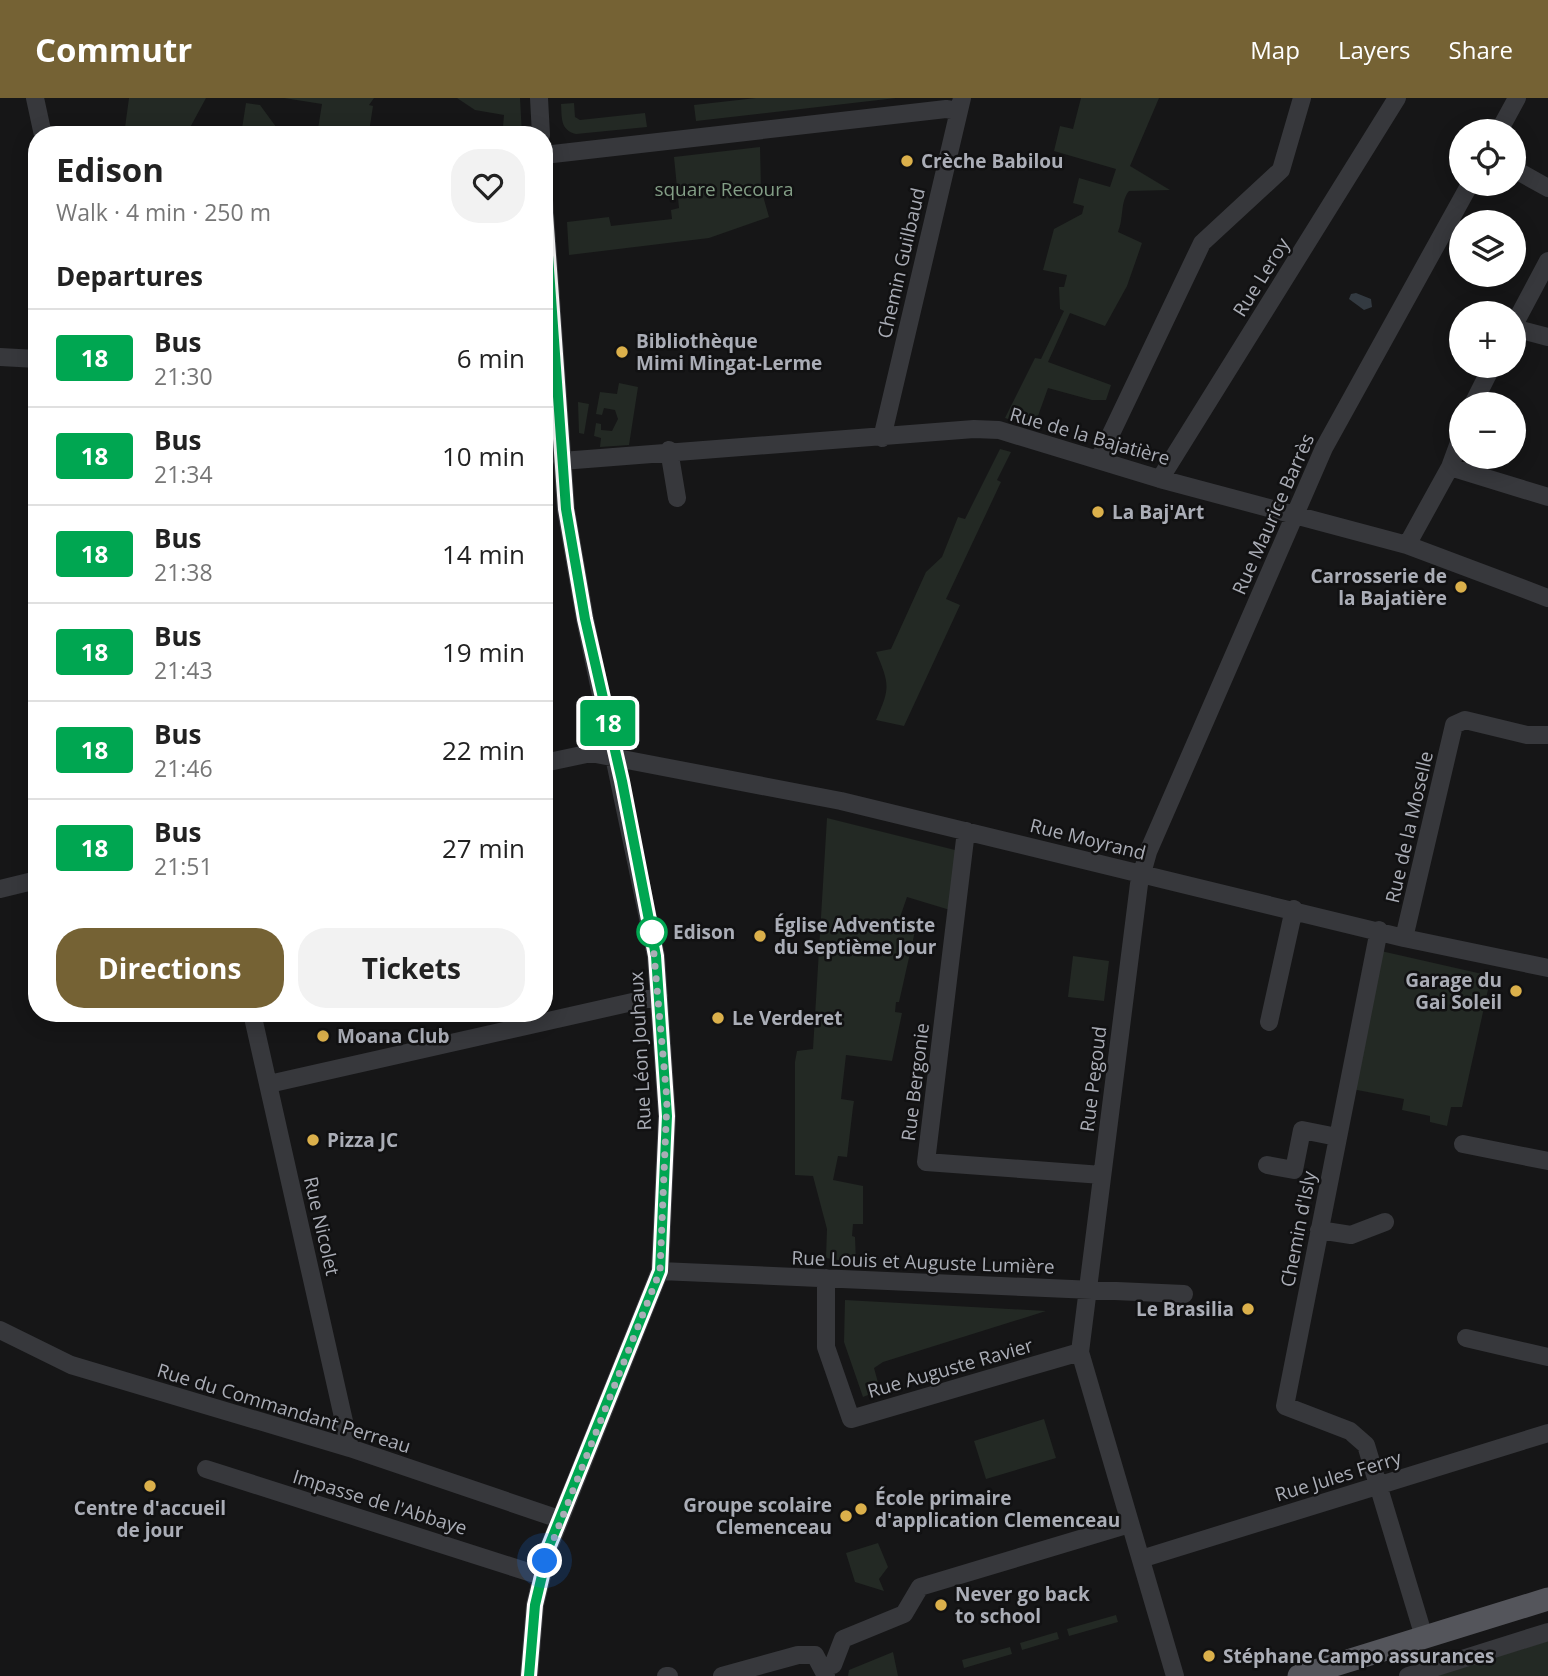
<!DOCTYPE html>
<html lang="en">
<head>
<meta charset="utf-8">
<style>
	:root { --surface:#fff; --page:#f2f2f2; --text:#222; --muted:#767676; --line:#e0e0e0; --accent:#756234 }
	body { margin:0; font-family:"Open Sans",sans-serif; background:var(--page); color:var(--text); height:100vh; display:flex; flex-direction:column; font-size:26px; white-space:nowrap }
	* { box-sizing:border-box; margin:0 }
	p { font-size:23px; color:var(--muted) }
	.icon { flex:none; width:38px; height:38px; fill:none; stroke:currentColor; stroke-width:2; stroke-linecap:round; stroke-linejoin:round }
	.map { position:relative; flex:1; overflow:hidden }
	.sheet { position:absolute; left:28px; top:28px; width:525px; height:896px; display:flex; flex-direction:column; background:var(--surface); border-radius:28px; box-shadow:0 4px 18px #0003 }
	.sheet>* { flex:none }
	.badge { padding:0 14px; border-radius:5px; font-size:24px; line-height:46px }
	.tools { position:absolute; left:1449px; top:21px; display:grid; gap:14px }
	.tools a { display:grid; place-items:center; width:77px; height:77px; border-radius:50%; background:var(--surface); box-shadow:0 4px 18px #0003; font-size:35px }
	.you { position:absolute; width:35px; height:35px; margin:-18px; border:5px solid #fff; border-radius:50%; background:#1a73e8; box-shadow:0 0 0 10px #1a73e833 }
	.map>.badge { position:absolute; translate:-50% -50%; box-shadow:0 0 0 4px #fff }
	h2 { padding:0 28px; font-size:26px; line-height:63px }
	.round { display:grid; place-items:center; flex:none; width:74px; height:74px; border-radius:28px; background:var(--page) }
	.overview { display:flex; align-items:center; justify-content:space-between; height:119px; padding:0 28px }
	h1 { font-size:33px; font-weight:700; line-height:52px }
	.primary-button { display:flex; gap:14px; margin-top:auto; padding:14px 28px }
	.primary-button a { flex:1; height:80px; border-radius:28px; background:var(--accent); color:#fff; font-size:28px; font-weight:700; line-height:80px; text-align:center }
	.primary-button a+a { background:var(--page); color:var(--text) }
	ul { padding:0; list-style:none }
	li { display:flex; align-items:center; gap:21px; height:98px; padding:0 28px; border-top:2px solid var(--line) }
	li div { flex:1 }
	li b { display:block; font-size:26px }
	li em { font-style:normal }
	li .badge { min-width:77px; font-weight:700; text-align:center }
	header { display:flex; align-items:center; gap:42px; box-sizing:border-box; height:98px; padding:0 35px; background:var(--accent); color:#fff }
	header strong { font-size:33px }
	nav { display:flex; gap:38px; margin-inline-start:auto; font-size:24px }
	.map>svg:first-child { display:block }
	.green { fill:#232924 }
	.water { fill:#333a41 }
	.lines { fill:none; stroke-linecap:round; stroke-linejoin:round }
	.minor { stroke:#37383c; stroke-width:18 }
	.major { stroke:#54555b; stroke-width:23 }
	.line-casing { stroke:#fff; stroke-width:16 }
	.line { stroke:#00a651; stroke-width:10 }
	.walk { stroke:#aaadb6; stroke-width:7; stroke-dasharray:0 12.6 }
	.poi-dot { fill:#dbb04b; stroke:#111112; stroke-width:2.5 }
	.stop-dot { fill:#fff; stroke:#00a651; stroke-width:3.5 }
	.labels { text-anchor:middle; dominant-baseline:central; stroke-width:5; stroke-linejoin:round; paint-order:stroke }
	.poi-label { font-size:19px; font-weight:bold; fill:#aaadb6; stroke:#111112; text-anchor:start }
	.park-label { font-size:19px; fill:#839e86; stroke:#111112 }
	.street-label { font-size:19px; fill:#aaadb6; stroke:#111112 }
	.stop-label { font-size:19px; font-weight:bold; fill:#aaadb6; stroke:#111112; text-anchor:start }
</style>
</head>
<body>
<header>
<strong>Commutr</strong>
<nav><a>Map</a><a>Layers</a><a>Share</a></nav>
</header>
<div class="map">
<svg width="1548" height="1578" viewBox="0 0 1548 1578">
	<rect width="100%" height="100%" fill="#161617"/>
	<path class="green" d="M 129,0 L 206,0 L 186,37 L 124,37 Z
		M 284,0 L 374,0 L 369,7 L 373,8 L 369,34 L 386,37 L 317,37 L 322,6 Z
		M 457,0 L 520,0 L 522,37 L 494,37 L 496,28 L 503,29 L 504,17 L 475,12 Z
		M 756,0 L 896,0 L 696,23 L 694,7 Z
		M 1081,0 L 1159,0 L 1130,68 L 1170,92 L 1129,93 C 1120,104 1124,120 1118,134 L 1142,145 L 1127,188 L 1105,228 L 1070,215 L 1048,264 L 1111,287 L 1106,302 L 1092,302 L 1048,290 L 1034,329 L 1005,320 L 1035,260 L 1041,261 L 1064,213 L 1060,211 L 1059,189 L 1064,189 L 1067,177 L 1043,172 L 1054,131 L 1082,116 L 1084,108 L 1073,105 L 1079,80 L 1110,89 L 1116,71 L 1054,53 L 1060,28 L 1073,31 Z
		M 246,5 L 260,7 L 282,37 L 241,37 Z
		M 574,5 L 575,19 L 580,22 L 645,15 L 647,29 L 576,36 C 560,32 562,20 561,6 Z
		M 760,49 L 761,91 L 769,119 L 709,140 L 569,157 L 567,124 L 609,119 L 611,128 L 672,121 L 671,112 L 679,110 L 674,59 Z
		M 619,285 L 638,289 L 629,347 L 600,349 L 601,340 L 594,338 L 596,325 L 601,326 L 601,332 L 612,333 L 618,321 L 615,312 L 604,310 L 602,317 L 596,316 L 600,294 L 617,296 Z
		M 578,304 L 589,306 L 584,336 L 579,335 Z
		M 1000,351 L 1011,354 L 997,382 L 1001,384 L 946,501 L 960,507 L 904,628 L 876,622 C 890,590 890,587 876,554 L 891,551 L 926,474 L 942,459 L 958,419 L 965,421 Z
		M 827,720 L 959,753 L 950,812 L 907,799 L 897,828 L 915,833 L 899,904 L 896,904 L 895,914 L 902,915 L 892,963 L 846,957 L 841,1001 L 854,1003 L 853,1009 L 847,1059 L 838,1058 L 833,1082 L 863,1088 L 863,1126 L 853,1126 L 852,1138 L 855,1139 L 856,1165 L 826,1160 L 827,1131 L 813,1078 L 795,1077 L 795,964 L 797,953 L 813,951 Z
		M 1381,853 L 1491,878 L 1462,1009 L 1451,1009 L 1447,1028 L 1430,1024 L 1430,1018 L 1402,1012 L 1404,1001 L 1352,991 Z
		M 1073,858 L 1109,863 L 1104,903 L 1068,899 Z
		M 845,1202 L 1046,1213 L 883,1264 L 874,1270 L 880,1292 L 863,1299 L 844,1244 Z
		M 1044,1321 L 1056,1360 L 986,1381 L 974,1343 Z
		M 878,1445 L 888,1469 L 879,1481 L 884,1493 L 855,1484 L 846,1455 Z
		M 1116,1517 L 1118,1524 L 1069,1538 L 1067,1531 Z
		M 1057,1534 L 1059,1541 L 1022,1552 L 1020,1545 Z
		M 1548,1543 L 1548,1578 L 1432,1578 Z
		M 1010,1549 L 1012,1556 L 964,1570 L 962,1562 Z
		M 893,1554 L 898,1578 L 848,1578 L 849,1572 Z"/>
	<path class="water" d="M 1356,195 L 1371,201 L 1372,209 L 1364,212 L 1349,201 L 1351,196 Z"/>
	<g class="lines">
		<path class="minor" d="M 35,0 L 43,37
			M 539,0 L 541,37
			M 1499,33 L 1517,0
			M 544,57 L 946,11 L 959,13
			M 1514,71 L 1548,90
			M 1514,227 L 1548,163
			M 1521,232 L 1548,239
			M 0,259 L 37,261
			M 1473,306 L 1492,268
			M 882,340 L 962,0
			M 669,352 L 677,400
			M 1099,361 L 1202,145 L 1281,72 L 1302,0
			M 562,363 L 974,331 L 999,332 L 1160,381 L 1407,447 L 1548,500
			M 1450,369 L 1461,339
			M 1160,381 L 1397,0
			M 1407,447 L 1450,369 L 1548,399
			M 544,665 L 591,655 L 841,703 L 1404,840 L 1548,870
			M 966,733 L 926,1064 L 1102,1077
			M 0,791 L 37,782
			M 1379,832 L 1285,1308 L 1350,1333 L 1366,1347 L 1424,1539
			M 1404,840 L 1454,627 L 1465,622 L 1527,637 L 1548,637
			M 252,915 L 350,1350
			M 1269,924 L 1294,811
			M 269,986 L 659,898
			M 1463,1046 L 1548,1063
			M 1267,1067 L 1294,1072 L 1302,1032 L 1337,1039
			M 1319,1132 L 1351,1137 L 1385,1124
			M 660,1173 L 1184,1196
			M 826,1180 L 826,1249 L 851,1321 L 1080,1254
			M 0,1232 L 71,1267 L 350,1350 L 559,1421
			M 1466,1240 L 1548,1259
			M 206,1371 L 541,1478
			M 1141,1461 L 1548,1335
			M 833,1567 L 843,1541 L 904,1516 L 920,1489 L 1130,1426
			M 529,1578 L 535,1507 L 549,1449 L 660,1173 L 667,1018 L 656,858 L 585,521 L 566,412 L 544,102
			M 666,1578 L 669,1578
			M 722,1578 L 798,1557 L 815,1557 L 826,1578
			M 1175,1578 L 1080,1254 L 1139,786 L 1148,754 L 1324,350 L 1470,86
			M 1408,1578 L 1548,1534"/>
		<path class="major" d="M 1299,1578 L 1548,1501"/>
	</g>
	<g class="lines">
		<defs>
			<path id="line" d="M 529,1578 L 535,1507 L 549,1448 L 660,1173 L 667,1018 L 656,858 L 622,683 L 585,521 L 566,411 L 544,101"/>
		</defs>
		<use href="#line" class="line-casing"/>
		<use href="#line" class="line"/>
		<path class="walk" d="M 545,1463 L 660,1173 L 667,1002 L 652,834"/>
	</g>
	<g class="poi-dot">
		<circle cx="907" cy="63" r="7"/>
		<circle cx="622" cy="254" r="7"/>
		<circle cx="1098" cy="414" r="7"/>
		<circle cx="1461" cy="489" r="7"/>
		<circle cx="760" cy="838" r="7"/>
		<circle cx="1516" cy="893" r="7"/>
		<circle cx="718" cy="920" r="7"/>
		<circle cx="323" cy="938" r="7"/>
		<circle cx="313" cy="1042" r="7"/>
		<circle cx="1248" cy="1211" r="7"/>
		<circle cx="150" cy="1388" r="7"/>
		<circle cx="861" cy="1411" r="7"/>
		<circle cx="846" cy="1418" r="7"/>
		<circle cx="941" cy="1507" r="7"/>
		<circle cx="1209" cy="1558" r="7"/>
	</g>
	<circle class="stop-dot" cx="652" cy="834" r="14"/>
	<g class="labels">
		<g class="poi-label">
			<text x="921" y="63">Crèche Babilou</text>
			<text x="636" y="243">Bibliothèque<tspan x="636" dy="22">Mimi Mingat-Lerme</tspan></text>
			<text x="1112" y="414">La Baj'Art</text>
			<text x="1447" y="478" text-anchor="end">Carrosserie de<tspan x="1447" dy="22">la Bajatière</tspan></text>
			<text x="774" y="827">Église Adventiste<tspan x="774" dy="22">du Septième Jour</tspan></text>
			<text x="1502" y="882" text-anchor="end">Garage du<tspan x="1502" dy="22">Gai Soleil</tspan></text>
			<text x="732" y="920">Le Verderet</text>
			<text x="337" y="938">Moana Club</text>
			<text x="327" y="1042">Pizza JC</text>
			<text x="1234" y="1211" text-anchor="end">Le Brasilia</text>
			<text x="875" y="1400">École primaire<tspan x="875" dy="22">d'application Clemenceau</tspan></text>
			<text x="832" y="1407" text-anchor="end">Groupe scolaire<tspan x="832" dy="22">Clemenceau</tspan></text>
			<text x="150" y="1410" text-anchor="middle">Centre d'accueil<tspan x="150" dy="22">de jour</tspan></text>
			<text x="955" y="1496">Never go back<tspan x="955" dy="22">to school</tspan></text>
			<text x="1223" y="1558">Stéphane Campo assurances</text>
		</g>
		<g class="park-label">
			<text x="724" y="91">square Recoura</text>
		</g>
		<g class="street-label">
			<text transform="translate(901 165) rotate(-77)">Chemin Guilbaud</text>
			<text transform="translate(1261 179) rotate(-58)">Rue Leroy</text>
			<text transform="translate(1090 338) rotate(16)">Rue de la Bajatière</text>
			<text transform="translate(1273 416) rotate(-66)">Rue Maurice Barrès</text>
			<text transform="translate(1409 729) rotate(-77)">Rue de la Moselle</text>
			<text transform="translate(1088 741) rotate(14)">Rue Moyrand</text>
			<text transform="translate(640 953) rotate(-93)">Rue Léon Jouhaux</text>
			<text transform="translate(1093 981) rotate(-83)">Rue Pegoud</text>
			<text transform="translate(915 984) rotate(-83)">Rue Bergonie</text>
			<text transform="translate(322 1128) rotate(77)">Rue Nicolet</text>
			<text transform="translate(1298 1131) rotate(-79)">Chemin d'Isly</text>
			<text transform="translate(923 1164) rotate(2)">Rue Louis et Auguste Lumière</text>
			<text transform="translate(950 1270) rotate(-16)">Rue Auguste Ravier</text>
			<text transform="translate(284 1310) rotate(17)">Rue du Commandant Perreau</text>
			<text transform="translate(1338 1378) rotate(-17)">Rue Jules Ferry</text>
			<text transform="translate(380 1404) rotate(17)">Impasse de l'Abbaye</text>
		</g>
		<g class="stop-label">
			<text x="673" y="834">Edison</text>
		</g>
	</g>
</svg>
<div class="tools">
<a><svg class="icon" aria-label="locate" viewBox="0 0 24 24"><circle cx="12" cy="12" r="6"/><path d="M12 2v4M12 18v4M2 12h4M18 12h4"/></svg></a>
<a><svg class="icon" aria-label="layers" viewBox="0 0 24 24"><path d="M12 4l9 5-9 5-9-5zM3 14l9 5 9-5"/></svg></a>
<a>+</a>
<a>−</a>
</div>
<div class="you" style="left:545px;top:1463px"></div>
<b class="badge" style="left:608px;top:625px;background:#00a651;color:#fff">18</b>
<section class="sheet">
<div class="overview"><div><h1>Edison</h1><p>Walk · 4 min · 250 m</p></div><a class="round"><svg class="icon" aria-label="heart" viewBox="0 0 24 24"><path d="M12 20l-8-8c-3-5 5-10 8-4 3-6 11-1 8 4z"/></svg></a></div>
<h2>Departures</h2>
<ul>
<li><span class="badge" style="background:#00a651;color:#fff">18</span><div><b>Bus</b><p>21:30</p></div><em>6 min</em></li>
<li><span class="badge" style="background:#00a651;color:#fff">18</span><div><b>Bus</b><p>21:34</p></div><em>10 min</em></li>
<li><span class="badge" style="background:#00a651;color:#fff">18</span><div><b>Bus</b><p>21:38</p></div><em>14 min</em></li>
<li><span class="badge" style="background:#00a651;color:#fff">18</span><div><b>Bus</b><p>21:43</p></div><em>19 min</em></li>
<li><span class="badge" style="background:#00a651;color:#fff">18</span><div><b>Bus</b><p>21:46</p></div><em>22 min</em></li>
<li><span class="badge" style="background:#00a651;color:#fff">18</span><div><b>Bus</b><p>21:51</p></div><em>27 min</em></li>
</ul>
<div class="primary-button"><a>Directions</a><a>Tickets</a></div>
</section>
</div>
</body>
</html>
